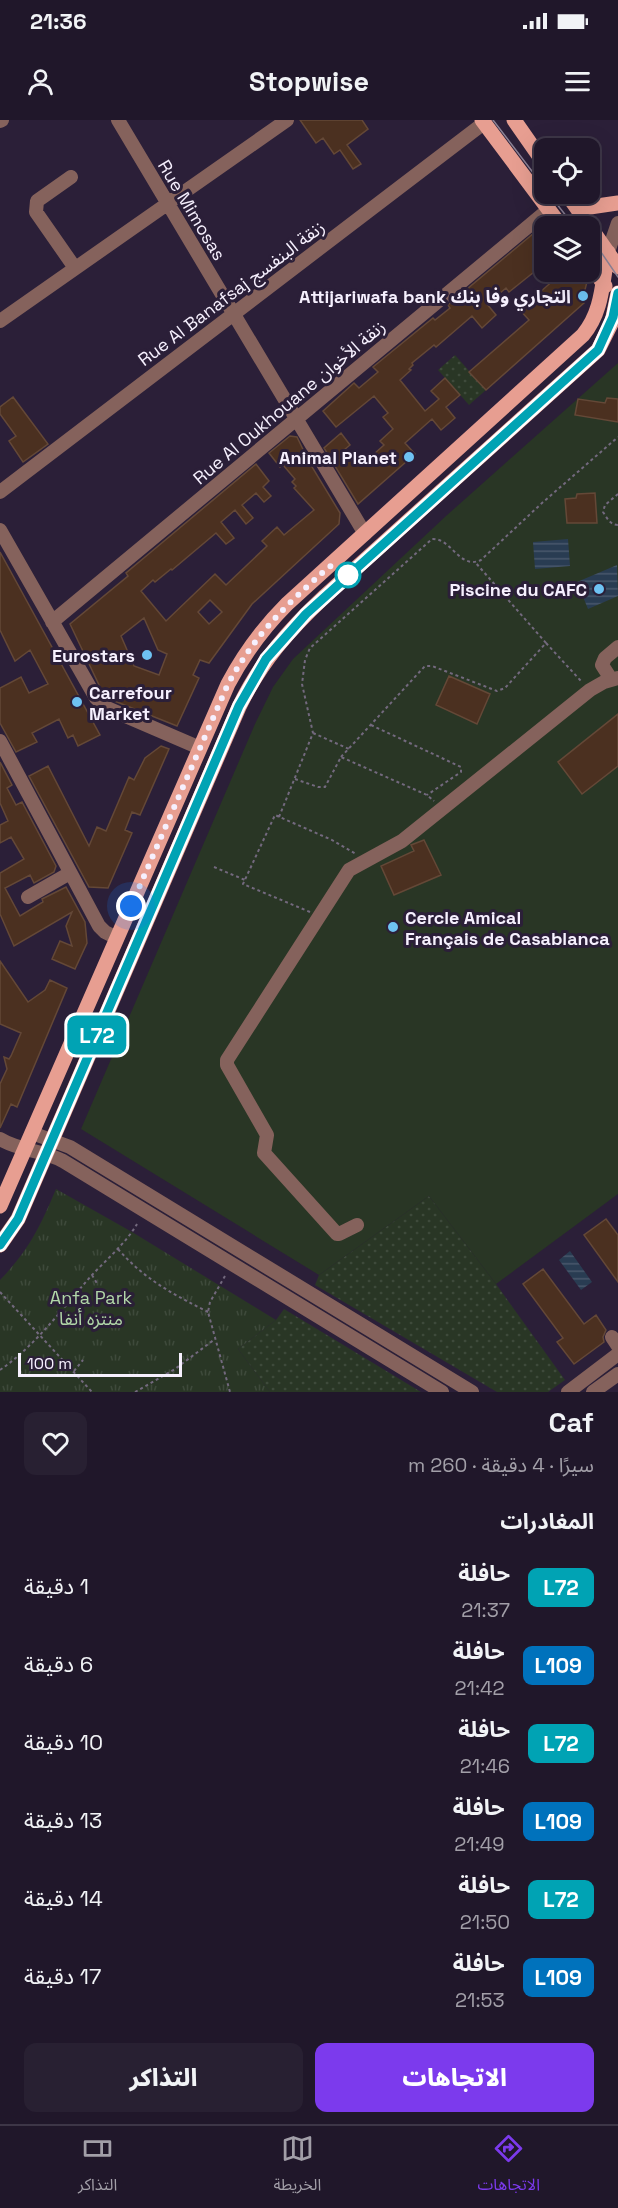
<!DOCTYPE html>
<html lang="ar">
<head>
<meta charset="utf-8">
<style>
	:root { --surface:#20172a; --page:#282032; --text:#f1f3f6; --muted:#a29fa8; --line:#3d3647; --accent:#7c3aed }
	body { margin:0; font-family:"Space Grotesk","Noto Sans Arabic",sans-serif; background:var(--page); color:var(--text); direction:rtl; height:100vh; display:flex; flex-direction:column; font-size:22px; white-space:nowrap }
	* { box-sizing:border-box; margin:0 }
	p { font-size:20px; color:var(--muted) }
	.icon { flex:none; width:33px; height:33px; fill:none; stroke:currentColor; stroke-width:2; stroke-linecap:round; stroke-linejoin:round }
	.map { position:relative; height:1272px; overflow:hidden; direction:ltr }
	.details { display:flex; flex-direction:column; background:var(--surface); flex:1 }
	.details>* { flex:none }
	.badge { padding:0 12px; border-radius:9px; font-size:21px; line-height:39px }
	.controls { position:absolute; left:534px; top:18px; display:grid; gap:12px }
	.controls a { display:grid; place-items:center; width:66px; height:66px; border-radius:12px; background:var(--surface); box-shadow:0 6px 24px #0002,0 0 0 2px var(--line); font-size:30px }
	.scale { position:absolute; left:18px; bottom:15px; width:164px; box-sizing:border-box; padding-left:6px; border:3px solid #f6f0fe; border-top:0; font-size:16px; line-height:21px; white-space:nowrap; color:#f6f0fe; -webkit-text-stroke:4px #2b1f38; paint-order:stroke }
	.you { position:absolute; width:30px; height:30px; margin:-15px; border:4px solid #fff; border-radius:50%; background:#1a73e8; box-shadow:0 0 0 9px #1a73e833 }
	.map>.badge { position:absolute; translate:-50% -50%; box-shadow:0 0 0 3px #fff }
	h2 { padding:0 24px; font-size:22px; line-height:54px }
	.round { display:grid; place-items:center; flex:none; width:63px; height:63px; border-radius:12px; background:var(--page) }
	.summary { display:flex; align-items:center; justify-content:space-between; height:102px; padding:0 24px }
	h1 { font-size:28px; font-weight:800; line-height:45px }
	.primary-button { display:flex; gap:12px; margin-top:auto; padding:12px 24px }
	.primary-button a { flex:1; height:69px; border-radius:12px; background:var(--accent); color:#fff; font-size:24px; font-weight:800; line-height:69px; text-align:center }
	.primary-button a+a { background:var(--page); color:var(--text) }
	ul { padding:0; list-style:none }
	li { display:flex; align-items:center; gap:18px; height:78px; padding:0 24px }
	li div { flex:1 }
	li b { display:block; font-size:22px }
	li em { font-style:normal }
	li .badge { min-width:66px; font-weight:700; text-align:center }
	.status { display:flex; justify-content:space-between; align-items:center; height:42px; padding:0 30px; background:var(--surface); direction:ltr }
	.status svg { height:16px; fill:currentColor }
	header { display:flex; justify-content:space-between; align-items:center; height:78px; padding:0 24px; background:var(--surface); font-size:27px; font-weight:800 }
	.tab-bar { display:flex; justify-content:space-around; align-items:center; height:84px; border-top:2px solid var(--line); background:var(--surface); font-size:16px; color:var(--muted) }
	.tab-bar a { display:grid; justify-items:center; gap:3px }
	.tab-bar .current { color:var(--accent) }
	.map>svg:first-child { display:block }
	.grass { fill:url(#grass-dots) }
	.park { fill:url(#park-tufts) }
	.garden { fill:#293625 }
	.water { fill:url(#water-rules) }
	.building { fill:#4b3020; stroke:#644837; stroke-width:1.5; fill-rule:evenodd }
	.lines { fill:none; stroke-linecap:round; stroke-linejoin:round }
	.path { stroke:#73697e; stroke-width:2; stroke-dasharray:3 3; stroke-linecap:butt }
	.minor { stroke:#85625c; stroke-width:14 }
	.major { stroke:#e79e91; stroke-width:15 }
	.tram { stroke:#8b8195; stroke-width:1.5 }
	.line-casing { stroke:#fff; stroke-width:14 }
	.line { stroke:#00a3b4; stroke-width:9 }
	.walk { stroke:#f6f0fe; stroke-width:6; stroke-dasharray:0 10.8 }
	.poi-dot { fill:#6ec2f3; stroke:#2b1f38; stroke-width:2 }
	.stop-dot { fill:#fff; stroke:#00a3b4; stroke-width:3 }
	.labels { text-anchor:middle; dominant-baseline:central; stroke-width:6; stroke-linejoin:round; paint-order:stroke }
	.street-label { font-size:18px; fill:#f6f0fe; stroke:#2b1f38 }
	.poi-label { font-size:18px; font-weight:bold; fill:#f6f0fe; stroke:#2b1f38; text-anchor:end }
	.park-label { font-size:18px; fill:#b1d7a8; stroke:#2b1f38 }
</style>
</head>
<body>
<div class="status"><b>21:36</b><svg viewBox="0 0 49 12"><path d="M0 12V9h3v3zM5 12V6h3v6zM10 12V3h3v9zM15 12V0h3v12zM26 1h20v11H26zM47 4h2v5h-2z"/></svg></div>
<header><svg class="icon" aria-label="menu" viewBox="0 0 24 24"><path d="M4 6h16M4 12h16M4 18h16"/></svg>Stopwise<svg class="icon" aria-label="person" viewBox="0 0 24 24"><circle cx="12" cy="8" r="4"/><path d="M4 21q1-7 8-7t8 7"/></svg></header>
<div class="map">
<svg width="618" height="1272" viewBox="0 0 618 1272">
	<defs>
		<pattern id="grass-dots" width="8" height="8" patternUnits="userSpaceOnUse" patternTransform="scale(1.5)"><rect width="8" height="8" fill="#293625"/><path d="M2 2h.1M6 6h.1" fill="none" stroke="#3e4a3b" stroke-width="1.8" stroke-linecap="round"/></pattern>
		<pattern id="park-tufts" width="24" height="20" patternUnits="userSpaceOnUse" patternTransform="scale(1.5)"><rect width="24" height="20" fill="#293625"/><path d="M3 7l-1-3M5 7V3M7 7l1-3M15 17l-1-3M17 17v-4M19 17l1-3" fill="none" stroke="#3e4a3b"/></pattern>
		<pattern id="water-rules" width="6" height="5" patternUnits="userSpaceOnUse" patternTransform="scale(1.5)"><rect width="6" height="5" fill="#293c52"/><path d="M0 2.5h6" fill="none" stroke="#49586c"/></pattern>
	</defs>
	<rect width="100%" height="100%" fill="#2b1f38"/>
	<path class="grass" d="M 455,235 L 486,270 L 469,285 L 438,250 Z
		M 429,1076 L 496,1164 L 565,1260 L 548,1272 L 497,1272 L 315,1165 L 319,1155 Z
		M 284,1189 L 421,1272 L 270,1272 L 238,1229 L 276,1200 Z"/>
	<path class="park" d="M 56,1069 L 132,1112 L 276,1200 L 238,1229 L 270,1272 L 0,1272 L 0,1160 C 29,1130 40,1107 56,1069 Z"/>
	<path class="garden" d="M 618,243 L 618,1074 L 496,1164 L 429,1076 L 319,1155 L 81,1009 L 255,604 L 273,567 L 293,539 L 446,396 Z"/>
	<path class="water" d="M 568,419 L 570,446 L 535,449 L 533,422 Z
		M 617,445 L 618,476 L 588,489 L 577,462 Z
		M 570,1131 L 592,1162 L 581,1170 L 559,1140 Z"/>
	<path class="building" d="M 300,0 L 362,0 L 368,9 L 347,25 L 361,44 L 353,49 L 340,30 L 334,34 L 323,18 L 316,23 Z
		M 534,113 L 544,114 L 544,144 L 509,172 L 506,168 L 487,184 L 496,195 L 482,208 L 472,196 L 436,227 L 434,225 L 412,243 L 413,245 L 409,249 L 411,250 L 400,260 L 425,291 L 439,279 L 431,271 L 445,258 L 460,275 L 446,287 L 455,298 L 441,310 L 432,299 L 405,323 L 415,334 L 358,384 L 324,328 L 341,313 L 350,325 L 344,330 L 358,345 L 362,341 L 364,343 L 384,325 L 380,321 L 393,309 L 383,297 L 388,293 L 374,276 L 336,307 L 323,291 L 354,263 L 359,268 L 378,252 L 373,247 L 433,198 L 435,200 L 450,188 L 448,185 Z
		M 551,152 L 578,152 L 587,162 L 582,181 L 584,183 L 486,270 L 469,252 L 529,200 L 520,190 L 556,158 Z
		M 13,277 L 48,324 L 23,342 L 9,321 L 16,316 L 0,294 L 0,287 Z
		M 607,278 L 618,279 L 618,302 L 575,295 L 578,279 L 605,283 Z
		M 290,316 L 297,317 L 309,342 L 340,393 L 339,404 L 252,484 L 209,543 L 200,540 L 193,555 L 199,558 L 177,606 L 112,580 L 101,569 L 70,504 L 128,456 L 126,453 L 151,432 L 256,344 L 269,361 L 263,367 L 271,376 L 264,382 L 256,373 L 242,385 L 253,398 L 246,404 L 235,390 L 221,402 L 234,418 L 226,424 L 216,413 L 172,450 L 171,449 L 155,462 L 153,460 L 141,471 L 166,501 L 215,454 L 226,465 L 267,426 L 262,421 L 277,407 L 284,415 L 314,390 L 294,368 L 296,366 L 292,362 L 295,359 L 283,345 L 280,347 L 269,333 ZM 210,480 L 222,492 L 209,504 L 198,492 ZM 144,498 L 158,530 L 167,534 L 159,555 L 134,546 L 121,516 Z
		M 595,373 L 597,403 L 567,403 L 565,379 L 576,378 L 577,374 Z
		M 0,432 L 100,615 L 78,626 L 73,615 L 68,618 L 59,599 L 32,613 L 37,622 L 16,632 L 0,603 L 0,568 L 21,557 L 29,573 L 48,564 L 30,530 L 15,541 L 0,510 Z
		M 449,556 L 490,574 L 477,604 L 436,585 Z
		M 618,594 L 618,646 L 582,674 L 558,642 Z
		M 161,626 L 169,629 L 140,695 L 132,692 L 125,710 L 132,713 L 108,768 L 89,767 L 29,656 L 48,646 L 89,726 L 97,707 L 106,711 L 129,657 L 134,660 L 145,638 Z
		M 0,642 L 12,665 L 7,668 L 16,685 L 22,682 L 56,746 L 54,752 L 34,763 L 30,755 L 5,768 L 20,796 L 43,782 L 42,779 L 66,767 L 85,802 L 87,823 L 75,849 L 52,839 L 60,821 L 72,826 L 66,806 L 72,792 L 14,826 L 0,794 L 0,753 L 24,739 L 11,717 L 0,723 L 0,705 L 8,701 L 0,683 Z
		M 424,720 L 441,755 L 394,775 L 381,746 L 414,731 L 411,725 Z
		M 0,841 L 28,882 L 45,870 L 50,860 L 67,868 L 17,987 L 11,984 L 0,1008 L 0,964 L 7,949 L 4,937 L 9,939 L 11,936 L 21,913 L 0,904 Z
		M 606,1099 L 618,1115 L 618,1162 L 584,1115 Z
		M 543,1149 L 584,1204 L 596,1195 L 606,1210 L 603,1217 L 604,1222 L 574,1244 L 557,1222 L 563,1218 L 523,1164 Z"/>
	<g class="lines">
		<path class="path" d="M 618,374 L 605,385 L 603,392 C 607,398 610,405 618,405
			M 546,523 L 581,561
			M 371,605 L 461,647 L 461,652 L 427,675
			M 313,613 L 349,629
			M 341,637 L 425,546 L 432,546 L 497,571 L 505,568 L 546,523 L 475,442
			M 295,659 L 318,667 L 325,667 L 341,637 L 427,675 L 434,681
			M 279,697 L 313,613 L 302,564 L 305,540 L 310,528 L 432,419 C 452,418 459,450 481,440 L 542,383 L 618,317
			M 214,747 L 245,760
			M 310,792 L 243,764 L 275,695 L 332,720 L 356,734
			M 118,1129 C 145,1160 173,1174 208,1192
			M 92,1155 L 98,1165
			M 225,1156 L 210,1182 L 208,1192 L 230,1272
			M 0,1172 L 92,1272
			M 0,1250 C 35,1226 63,1188 91,1156 C 106,1140 126,1123 137,1104
			M 74,1251 L 83,1240
			M 135,1272 L 175,1249 L 215,1219"/>
		<path class="minor" d="M 118,0 L 365,414
			M 0,1 L 2,0
			M 71,57 L 37,81 L 36,92 L 75,148
			M 608,132 L 618,103
			M 0,201 L 287,0
			M 0,372 L 484,3
			M 0,410 L 96,578 L 107,588 L 200,628
			M 52,502 L 548,90
			M 611,559 L 602,545 L 605,538 L 618,527
			M 0,621 L 99,806 L 105,812 L 117,818
			M 28,777 L 70,753
			M 32,1013 L 70,1027 L 472,1272
			M 0,1019 C 19,1031 43,1030 63,1041 L 442,1272
			M 357,1105 L 339,1114 L 337,1114 L 264,1033 L 267,1015 L 227,945 L 227,940 L 349,750 L 402,721 L 590,570 L 604,562 L 618,558
			M 612,1217 L 618,1226
			M 568,1272 L 618,1234
			M 593,1272 L 618,1254"/>
		<path class="major" d="M 482,0 L 561,106
			M 514,0 L 544,43
			M 567,74 L 618,147
			M 575,84 L 590,87 L 618,83
			M 590,144 L 605,166
			M 0,1086 L 228,564 C 244,534 263,508 287,484 L 583,215 C 603,191 602,162 608,132
			M 0,1125 L 18,1099 L 239,587 C 261,541 289,510 325,476 L 598,230 L 612,202 L 618,173"/>
		<path class="tram" d="M 493,0 L 544,67
			M 549,74 L 574,106
			M 590,116 L 618,157"/>
	</g>
	<g class="lines">
		<defs>
			<path id="line" d="M 0,1125 L 18,1099 L 239,586 L 266,539 L 306,494 L 598,230 L 613,197 L 618,173"/>
		</defs>
		<use href="#line" class="line-casing"/>
		<use href="#line" class="line"/>
		<path class="walk" d="M 131,786 L 228,564 C 257,512 286,485 330,446 L 348,455"/>
	</g>
	<g class="poi-dot">
		<circle cx="583" cy="176" r="6"/>
		<circle cx="409" cy="337" r="6"/>
		<circle cx="599" cy="469" r="6"/>
		<circle cx="147" cy="535" r="6"/>
		<circle cx="77" cy="582" r="6"/>
		<circle cx="393" cy="807" r="6"/>
	</g>
	<circle class="stop-dot" cx="348" cy="455" r="12"/>
	<g class="labels">
		<g class="street-label">
			<text transform="translate(192 90) rotate(59)">Rue Mimosas</text>
			<text transform="translate(231 173) rotate(-37)">Rue Al Banafsaj زنقة البنفسج</text>
			<text transform="translate(289 282) rotate(-40)">Rue Al Oukhouane زنقة الأخوان</text>
		</g>
		<g class="poi-label">
			<text x="571" y="176">Attijariwafa bank التجاري وفا بنك</text>
			<text x="397" y="337">Animal Planet</text>
			<text x="587" y="469">Piscine du CAFC</text>
			<text x="135" y="535">Eurostars</text>
			<text x="89" y="572" text-anchor="start">Carrefour<tspan x="89" dy="21">Market</tspan></text>
			<text x="405" y="797" text-anchor="start">Cercle Amical<tspan x="405" dy="21">Français de Casablanca</tspan></text>
		</g>
		<g class="park-label">
			<text x="91" y="1177">Anfa Park<tspan x="91" dy="21">منتزه أنفا</tspan></text>
		</g>
	</g>
</svg>
<div class="controls">
<a><svg class="icon" aria-label="locate" viewBox="0 0 24 24"><circle cx="12" cy="12" r="6"/><path d="M12 2v4M12 18v4M2 12h4M18 12h4"/></svg></a>
<a><svg class="icon" aria-label="layers" viewBox="0 0 24 24"><path d="M12 4l9 5-9 5-9-5zM3 14l9 5 9-5"/></svg></a>
</div>
<div class="scale">100 m</div>
<div class="you" style="left:131px;top:786px"></div>
<b class="badge" style="left:97px;top:915px;background:#00a3b4;color:#fff">L72</b>
</div>
<section class="details">
<div class="summary"><div><h1>Caf</h1><p>سيرًا · 4 دقيقة · 260 m</p></div><a class="round"><svg class="icon" aria-label="heart" viewBox="0 0 24 24"><path d="M12 20l-8-8c-3-5 5-10 8-4 3-6 11-1 8 4z"/></svg></a></div>
<h2>المغادرات</h2>
<ul>
<li><span class="badge" style="background:#00a3b4;color:#fff">L72</span><div><b>حافلة</b><p>21:37</p></div><em>1 دقيقة</em></li>
<li><span class="badge" style="background:#0072bc;color:#fff">L109</span><div><b>حافلة</b><p>21:42</p></div><em>6 دقيقة</em></li>
<li><span class="badge" style="background:#00a3b4;color:#fff">L72</span><div><b>حافلة</b><p>21:46</p></div><em>10 دقيقة</em></li>
<li><span class="badge" style="background:#0072bc;color:#fff">L109</span><div><b>حافلة</b><p>21:49</p></div><em>13 دقيقة</em></li>
<li><span class="badge" style="background:#00a3b4;color:#fff">L72</span><div><b>حافلة</b><p>21:50</p></div><em>14 دقيقة</em></li>
<li><span class="badge" style="background:#0072bc;color:#fff">L109</span><div><b>حافلة</b><p>21:53</p></div><em>17 دقيقة</em></li>
</ul>
<div class="primary-button"><a>الاتجاهات</a><a>التذاكر</a></div>
</section>
<nav class="tab-bar">
<a class="current"><svg class="icon" aria-label="directions" viewBox="0 0 24 24"><path d="M12 3l9 9-9 9-9-9zM9 14v-3h6M13 9l2 2-2 2"/></svg>الاتجاهات</a>
<a><svg class="icon" aria-label="map" viewBox="0 0 24 24"><path d="M3 6l6-2 6 2 6-2v14l-6 2-6-2-6 2zM9 4v14M15 6v14"/></svg>الخريطة</a>
<a><svg class="icon" aria-label="tickets" viewBox="0 0 24 24"><path d="M3 7h18v10H3zM15 7v10"/></svg>التذاكر</a>
</nav>
</body>
</html>
